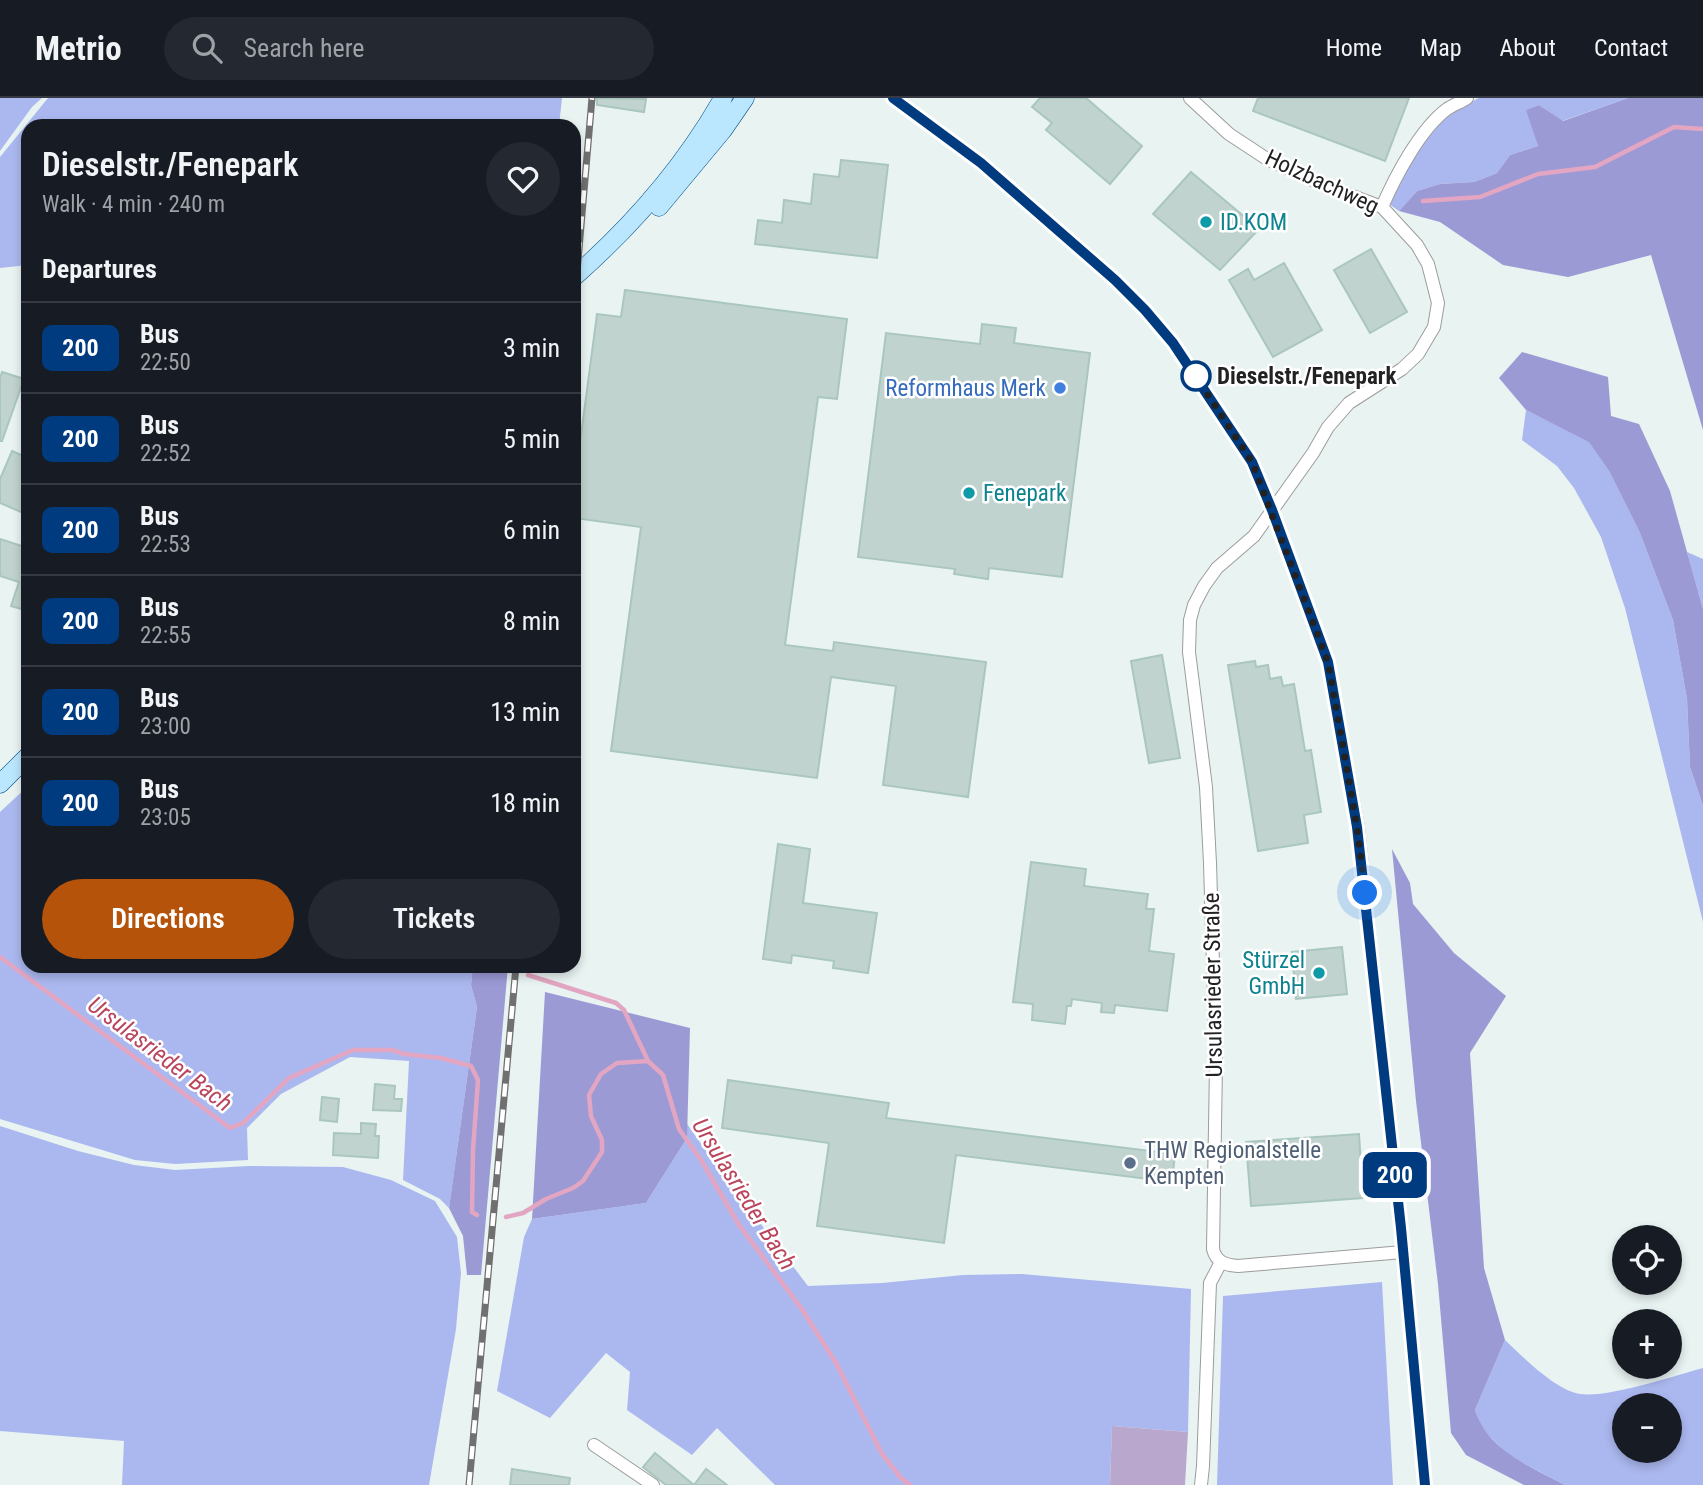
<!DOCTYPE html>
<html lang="en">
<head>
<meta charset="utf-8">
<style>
	:root { --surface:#171b24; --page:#242831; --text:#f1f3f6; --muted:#9ea1a6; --line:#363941; --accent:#b45309 }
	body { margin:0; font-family:"Roboto Condensed",sans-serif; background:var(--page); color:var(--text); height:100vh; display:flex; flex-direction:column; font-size:26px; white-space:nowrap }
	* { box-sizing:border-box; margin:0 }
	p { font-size:23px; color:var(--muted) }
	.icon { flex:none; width:38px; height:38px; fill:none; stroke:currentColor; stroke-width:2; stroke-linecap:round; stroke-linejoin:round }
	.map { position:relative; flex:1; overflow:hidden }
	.details { position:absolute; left:21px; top:21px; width:560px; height:854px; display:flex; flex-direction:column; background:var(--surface); border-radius:21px; box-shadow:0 4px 10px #0003 }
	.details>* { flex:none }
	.badge { padding:0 14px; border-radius:10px; font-size:24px; line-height:46px }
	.fabs { position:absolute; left:1612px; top:1127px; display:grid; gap:14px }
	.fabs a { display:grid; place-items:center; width:70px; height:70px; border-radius:50%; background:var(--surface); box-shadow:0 4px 10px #0003; font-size:35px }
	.you { position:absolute; width:35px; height:35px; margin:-18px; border:5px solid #fff; border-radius:50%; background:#1a73e8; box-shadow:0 0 0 10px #1a73e833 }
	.map>.badge { position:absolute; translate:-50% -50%; box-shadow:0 0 0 4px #fff }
	h2 { padding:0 21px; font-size:26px; line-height:63px }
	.round { display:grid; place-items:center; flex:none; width:74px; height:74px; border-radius:37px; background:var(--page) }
	.overview { display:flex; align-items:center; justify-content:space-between; height:119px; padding:0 21px }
	h1 { font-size:33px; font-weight:600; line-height:52px }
	.primary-button { display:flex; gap:14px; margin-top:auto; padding:14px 21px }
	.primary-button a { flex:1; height:80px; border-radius:42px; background:var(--accent); color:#fff; font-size:28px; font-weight:600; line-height:80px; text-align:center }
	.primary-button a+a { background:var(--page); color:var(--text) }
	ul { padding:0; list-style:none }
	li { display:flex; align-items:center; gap:21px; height:91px; padding:0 21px; border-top:2px solid var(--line) }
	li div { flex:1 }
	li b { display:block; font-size:26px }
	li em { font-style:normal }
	li .badge { min-width:77px; font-weight:700; text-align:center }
	header { display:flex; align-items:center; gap:42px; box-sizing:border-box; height:98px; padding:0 35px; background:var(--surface); border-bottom:2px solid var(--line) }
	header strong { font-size:33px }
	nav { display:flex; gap:38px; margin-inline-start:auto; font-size:24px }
	.search { width:490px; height:63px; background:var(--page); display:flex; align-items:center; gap:18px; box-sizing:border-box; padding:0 24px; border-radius:38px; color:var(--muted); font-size:26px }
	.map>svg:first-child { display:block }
	.grass { fill:#abb8ef; fill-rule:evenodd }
	.forest { fill:#9b9ad5 }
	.cemetery { fill:#b9a7cd }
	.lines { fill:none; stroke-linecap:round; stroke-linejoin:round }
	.stream { stroke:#e3a6c2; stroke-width:4.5 }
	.building { fill:#c1d3ce; stroke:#a9c6bf; stroke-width:2 }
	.street-casing { stroke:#9c9c9c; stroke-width:14 }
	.secondary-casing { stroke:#004b82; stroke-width:19 }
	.street { stroke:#fff; stroke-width:12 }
	.secondary { stroke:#bae6fe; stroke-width:18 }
	.rail-casing { stroke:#707070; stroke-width:7 }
	.rail { stroke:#fff; stroke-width:4.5; stroke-dasharray:13; stroke-linecap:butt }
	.line-casing { stroke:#fff; stroke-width:16 }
	.line { stroke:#003b80; stroke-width:10 }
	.walk { stroke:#222; stroke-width:7; stroke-dasharray:0 12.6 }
	.culture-dot { fill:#0f9aa8; stroke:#fff; stroke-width:2.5 }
	.stop-dot { fill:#fff; stroke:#003b80; stroke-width:3.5 }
	.shop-dot { fill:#3f7fe0; stroke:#fff; stroke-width:2.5 }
	.service-dot { fill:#5c6f8a; stroke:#fff; stroke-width:2.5 }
	.labels { text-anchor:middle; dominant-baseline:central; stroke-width:5; stroke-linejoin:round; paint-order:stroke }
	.street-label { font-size:23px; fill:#222; stroke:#fff }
	.culture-label { font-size:23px; fill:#0d838f; stroke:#fff; text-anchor:start }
	.stop-label { font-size:23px; font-weight:bold; fill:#222; stroke:#fff; text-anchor:start }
	.shop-label { font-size:23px; fill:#366cbe; stroke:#fff; text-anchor:end }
	.service-label { font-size:23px; fill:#4e5e75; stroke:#fff; text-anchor:start }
	.water-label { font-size:24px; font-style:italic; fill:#ba455c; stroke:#fff }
</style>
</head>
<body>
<header>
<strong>Metrio</strong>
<div class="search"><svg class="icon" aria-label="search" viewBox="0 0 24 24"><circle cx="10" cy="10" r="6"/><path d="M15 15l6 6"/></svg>Search here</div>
<nav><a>Home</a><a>Map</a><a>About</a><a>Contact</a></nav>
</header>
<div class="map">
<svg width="1703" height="1387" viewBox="0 0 1703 1387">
	<rect width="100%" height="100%" fill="#e8f3f2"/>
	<path class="grass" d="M 0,0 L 42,0 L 32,9 L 0,53 Z
		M 48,0 L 562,0 L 559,28 L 28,28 L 28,167 L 0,170 L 0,59 Z
		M 1479,0 L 1628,0 L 1562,23 L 1539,7 L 1527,12 L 1538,48 L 1510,57 L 1497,75 L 1474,84 L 1440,86 L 1417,93 L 1399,113 L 1389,106 C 1402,77 1426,37 1450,16 C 1458,9 1470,5 1479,0 Z
		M 1526,312 L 1589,343 L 1609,373 L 1640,435 L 1673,522 L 1687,601 L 1690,669 L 1703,708 L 1703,824 L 1625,510 L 1601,439 L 1574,390 L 1557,368 L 1522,342 Z
		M 1687,454 L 1703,461 L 1703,511 Z
		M 28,688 L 28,868 L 473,868 L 471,887 L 477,909 L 449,1110 L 440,1101 L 403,1082 L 409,963 L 350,959 L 281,996 L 247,1030 L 248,1062 L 175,1066 L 135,1062 L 0,1021 L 0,714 Z
		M 687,1026 L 721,1074 L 808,1188 L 882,1185 L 963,1177 L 1022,1176 L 1191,1191 L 1188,1334 L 1112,1328 L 1110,1387 L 775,1387 L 717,1330 L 692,1357 L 627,1312 L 630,1274 L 606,1255 L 550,1320 L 497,1293 L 524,1139 L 532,1121 L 646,1105 L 687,1040 Z
		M 0,1028 L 78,1053 L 134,1067 L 175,1072 L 249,1068 L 343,1069 L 391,1082 L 435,1103 L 457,1139 L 461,1175 L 456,1231 L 429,1387 L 122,1387 L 124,1343 L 0,1333 Z
		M 1382,1184 L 1393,1387 L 1217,1387 L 1223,1198 Z
		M 1505,1242 C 1523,1259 1555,1292 1580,1296 C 1609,1300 1673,1278 1703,1270 L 1703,1387 L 1565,1387 L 1508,1357 L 1481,1330 L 1475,1312 ZM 1624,1307 L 1670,1307 L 1670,1353 L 1624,1353 Z"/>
	<path class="forest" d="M 1628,0 L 1703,0 L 1703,332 L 1651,157 L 1568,179 L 1503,167 L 1440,124 L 1399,113 L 1417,93 L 1440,86 L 1474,84 L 1497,75 L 1510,57 L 1538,48 L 1526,12 L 1539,7 L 1563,23 Z
		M 1522,254 L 1608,279 L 1611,318 L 1639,326 L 1670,393 L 1703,511 L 1703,708 L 1690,669 L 1687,601 L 1673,522 L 1640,435 L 1609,373 L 1589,344 L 1526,312 L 1499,280 Z
		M 1392,751 L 1410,785 L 1413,806 L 1454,855 L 1506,898 L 1470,955 L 1484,1170 L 1505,1242 L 1475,1312 C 1488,1353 1530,1368 1565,1387 L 1524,1387 L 1466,1357 L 1451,1335 L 1438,1186 L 1416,1003 Z
		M 473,868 L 508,868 L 481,1177 L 467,1177 L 463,1138 L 449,1110 L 477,909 L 471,887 Z
		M 545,894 L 690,930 L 687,1040 L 646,1105 L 532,1121 Z"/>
	<path class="cemetery" d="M 1112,1328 L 1188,1334 L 1185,1387 L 1110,1387 Z"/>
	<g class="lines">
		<path class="stream" d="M 1423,103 L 1480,99 L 1538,76 L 1595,69 L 1674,29 L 1703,31
			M 0,859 L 230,1030 L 243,1025 L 289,980 L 353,952 L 392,952 L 404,956 L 441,960 L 471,968 L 478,982 L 473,1052 L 472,1114 L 477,1117
			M 528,877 L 616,905 L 624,912 L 648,963
			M 506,1119 L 523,1115 L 546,1101 L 573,1090 L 583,1083 L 602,1054 L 602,1042 L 591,1018 L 589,997 L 601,976 L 617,965 L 648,963 L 663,977 L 679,1031 L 701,1062 L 739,1127 L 801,1210 L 836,1265 L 882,1356 L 901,1380 L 910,1387"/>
	</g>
	<path class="building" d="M 597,0 L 646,1 L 644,14 L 597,7 Z
		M 1040,0 L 1086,0 L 1142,48 L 1110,86 L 1046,32 L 1052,25 L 1032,9 Z
		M 1258,0 L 1409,0 L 1385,63 L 1253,13 Z
		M 841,62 L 888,67 L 877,160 L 755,146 L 758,122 L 782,125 L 784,102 L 811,106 L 814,76 L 839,79 Z
		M 1191,74 L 1259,131 L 1220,172 L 1153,116 Z
		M 1371,151 L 1407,214 L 1370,235 L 1334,172 Z
		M 1284,165 L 1322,232 L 1273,259 L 1229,182 L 1248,171 L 1254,182 Z
		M 625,192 L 847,221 L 837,301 L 818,299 L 785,547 L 833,553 L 834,544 L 986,564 L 968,699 L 883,687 L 896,588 L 831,579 L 817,680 L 611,653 L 641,429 L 574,420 L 574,390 L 597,216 L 621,219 Z
		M 982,226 L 1016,230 L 1014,245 L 1090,255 L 1062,479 L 989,470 L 988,481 L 954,476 L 955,471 L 858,459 L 886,235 L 980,246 Z
		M 2,274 L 24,281 L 2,343 L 0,343 L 0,280 Z
		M 12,353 L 28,360 L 28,417 L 0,405 L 0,381 Z
		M 0,441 L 28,450 L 28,513 L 11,508 L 19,484 L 0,478 Z
		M 1162,557 L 1180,660 L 1149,665 L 1131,563 Z
		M 1255,563 L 1256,569 L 1268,567 L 1270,581 L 1281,579 L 1283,588 L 1294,586 L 1305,653 L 1311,652 L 1321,714 L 1304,717 L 1308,745 L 1258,753 L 1228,567 Z
		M 778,746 L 810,751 L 803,805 L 877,815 L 868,875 L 833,870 L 834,863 L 792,857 L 791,865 L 763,861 Z
		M 1031,764 L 1086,771 L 1084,788 L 1148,796 L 1146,811 L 1154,811 L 1149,853 L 1174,856 L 1167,913 L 1115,907 L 1114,915 L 1101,914 L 1102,905 L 1072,901 L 1071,908 L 1067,908 L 1065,926 L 1032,922 L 1033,906 L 1013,904 Z
		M 1342,849 L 1347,896 L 1296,901 L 1292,854 Z
		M 728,982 L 889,1005 L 886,1020 L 1175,1056 L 1172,1084 L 956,1057 L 944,1145 L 817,1128 L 829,1045 L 722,1030 Z
		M 375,986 L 395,988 L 394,1001 L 402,1001 L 401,1013 L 373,1012 Z
		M 322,999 L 339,1001 L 337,1024 L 320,1022 Z
		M 361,1025 L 376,1026 L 375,1038 L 379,1038 L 378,1060 L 333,1057 L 334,1035 L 361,1036 Z
		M 1359,1036 L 1363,1100 L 1251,1108 L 1246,1044 Z
		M 655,1355 L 694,1387 L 706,1371 L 727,1387 L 666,1387 L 643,1369 Z
		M 512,1371 L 570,1380 L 569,1387 L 510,1387 Z"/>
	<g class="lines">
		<defs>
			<path id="street" d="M 893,0 L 981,65 L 1115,182 L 1145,212 L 1173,245 L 1252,364 L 1272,412 L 1328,564 L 1358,729 L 1403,1154 L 1425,1387
				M 1190,0 L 1229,36 L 1267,61 L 1321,86 L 1382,109 L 1417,147 L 1428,166 L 1438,205 L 1434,229 L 1418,256 L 1402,271 L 1349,305 L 1328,329 L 1313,355 L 1254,438 L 1217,470 L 1204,488 L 1194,507 L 1190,522 L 1189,554 L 1206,689 L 1210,765 L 1216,967 L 1213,1151 C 1216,1164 1225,1167 1238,1168 L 1403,1154
				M 1382,109 C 1395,79 1420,31 1447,11 C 1453,7 1461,4 1467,0
				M 594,1347 L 653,1387
				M 1201,1387 L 1203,1368 L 1210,1185 L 1221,1164"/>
			<path id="secondary" d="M 659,109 L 723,32 L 745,0
				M 574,179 C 632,128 685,67 723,0
				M 0,686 L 28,658"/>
		</defs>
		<use href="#street" class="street-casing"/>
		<use href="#secondary" class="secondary-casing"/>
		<use href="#street" class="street"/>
		<use href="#secondary" class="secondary"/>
		<defs>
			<path id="rail" d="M 574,209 L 592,0
				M 469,1387 L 516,868"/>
		</defs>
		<use href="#rail" class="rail-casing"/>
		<use href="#rail" class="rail"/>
	</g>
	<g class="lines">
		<defs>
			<path id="line" d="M 893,0 L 981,65 L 1115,182 L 1145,212 L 1173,245 L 1252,364 L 1272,412 L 1328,564 L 1357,729 L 1401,1130 L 1425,1387"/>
		</defs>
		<use href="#line" class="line-casing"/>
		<use href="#line" class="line"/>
		<path class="walk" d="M 1196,278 L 1195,277 L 1252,364 L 1328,564 L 1357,729 L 1365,795"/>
	</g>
	<g class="culture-dot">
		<circle cx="1206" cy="124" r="7"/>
		<circle cx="969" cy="395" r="7"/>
		<circle cx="1319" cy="875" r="7"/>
	</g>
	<circle class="stop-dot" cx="1196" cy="278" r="14"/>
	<circle class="shop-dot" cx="1060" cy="290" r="7"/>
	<circle class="service-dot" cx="1130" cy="1065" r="7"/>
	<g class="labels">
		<g class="street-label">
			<text transform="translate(1322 84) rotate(25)">Holzbachweg</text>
			<text transform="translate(1213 887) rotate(-91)">Ursulasrieder Straße</text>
		</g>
		<g class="culture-label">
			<text x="1220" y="124">ID.KOM</text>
			<text x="983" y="395">Fenepark</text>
			<text x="1305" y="862" text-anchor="end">Stürzel<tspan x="1305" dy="26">GmbH</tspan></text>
		</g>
		<g class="stop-label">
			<text x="1217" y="278">Dieselstr./Fenepark</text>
		</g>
		<g class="shop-label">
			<text x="1046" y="290">Reformhaus Merk</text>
		</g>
		<g class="service-label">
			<text x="1144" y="1052">THW Regionalstelle<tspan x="1144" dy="26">Kempten</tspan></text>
		</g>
		<g class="water-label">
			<text transform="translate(160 956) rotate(37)">Ursulasrieder Bach</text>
			<text transform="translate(744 1096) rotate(58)">Ursulasrieder Bach</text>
		</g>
	</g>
</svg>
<div class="fabs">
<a><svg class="icon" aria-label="locate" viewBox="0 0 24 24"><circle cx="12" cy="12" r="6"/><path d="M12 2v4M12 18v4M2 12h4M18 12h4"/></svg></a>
<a>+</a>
<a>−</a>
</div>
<div class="you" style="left:1365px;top:795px"></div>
<b class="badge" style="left:1395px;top:1077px;background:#003b80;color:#fff">200</b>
<section class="details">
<div class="overview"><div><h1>Dieselstr./Fenepark</h1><p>Walk · 4 min · 240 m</p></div><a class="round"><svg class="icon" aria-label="heart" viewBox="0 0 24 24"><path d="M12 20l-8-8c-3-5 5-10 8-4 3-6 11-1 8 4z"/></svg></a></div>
<h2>Departures</h2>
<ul>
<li><span class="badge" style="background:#003b80;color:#fff">200</span><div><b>Bus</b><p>22:50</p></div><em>3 min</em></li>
<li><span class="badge" style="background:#003b80;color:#fff">200</span><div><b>Bus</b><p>22:52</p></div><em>5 min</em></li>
<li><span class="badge" style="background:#003b80;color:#fff">200</span><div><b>Bus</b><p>22:53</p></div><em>6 min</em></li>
<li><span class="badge" style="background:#003b80;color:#fff">200</span><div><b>Bus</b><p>22:55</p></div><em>8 min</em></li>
<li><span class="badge" style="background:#003b80;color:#fff">200</span><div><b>Bus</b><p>23:00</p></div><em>13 min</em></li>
<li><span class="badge" style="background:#003b80;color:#fff">200</span><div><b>Bus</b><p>23:05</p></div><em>18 min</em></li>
</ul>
<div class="primary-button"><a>Directions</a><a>Tickets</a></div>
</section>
</div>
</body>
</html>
